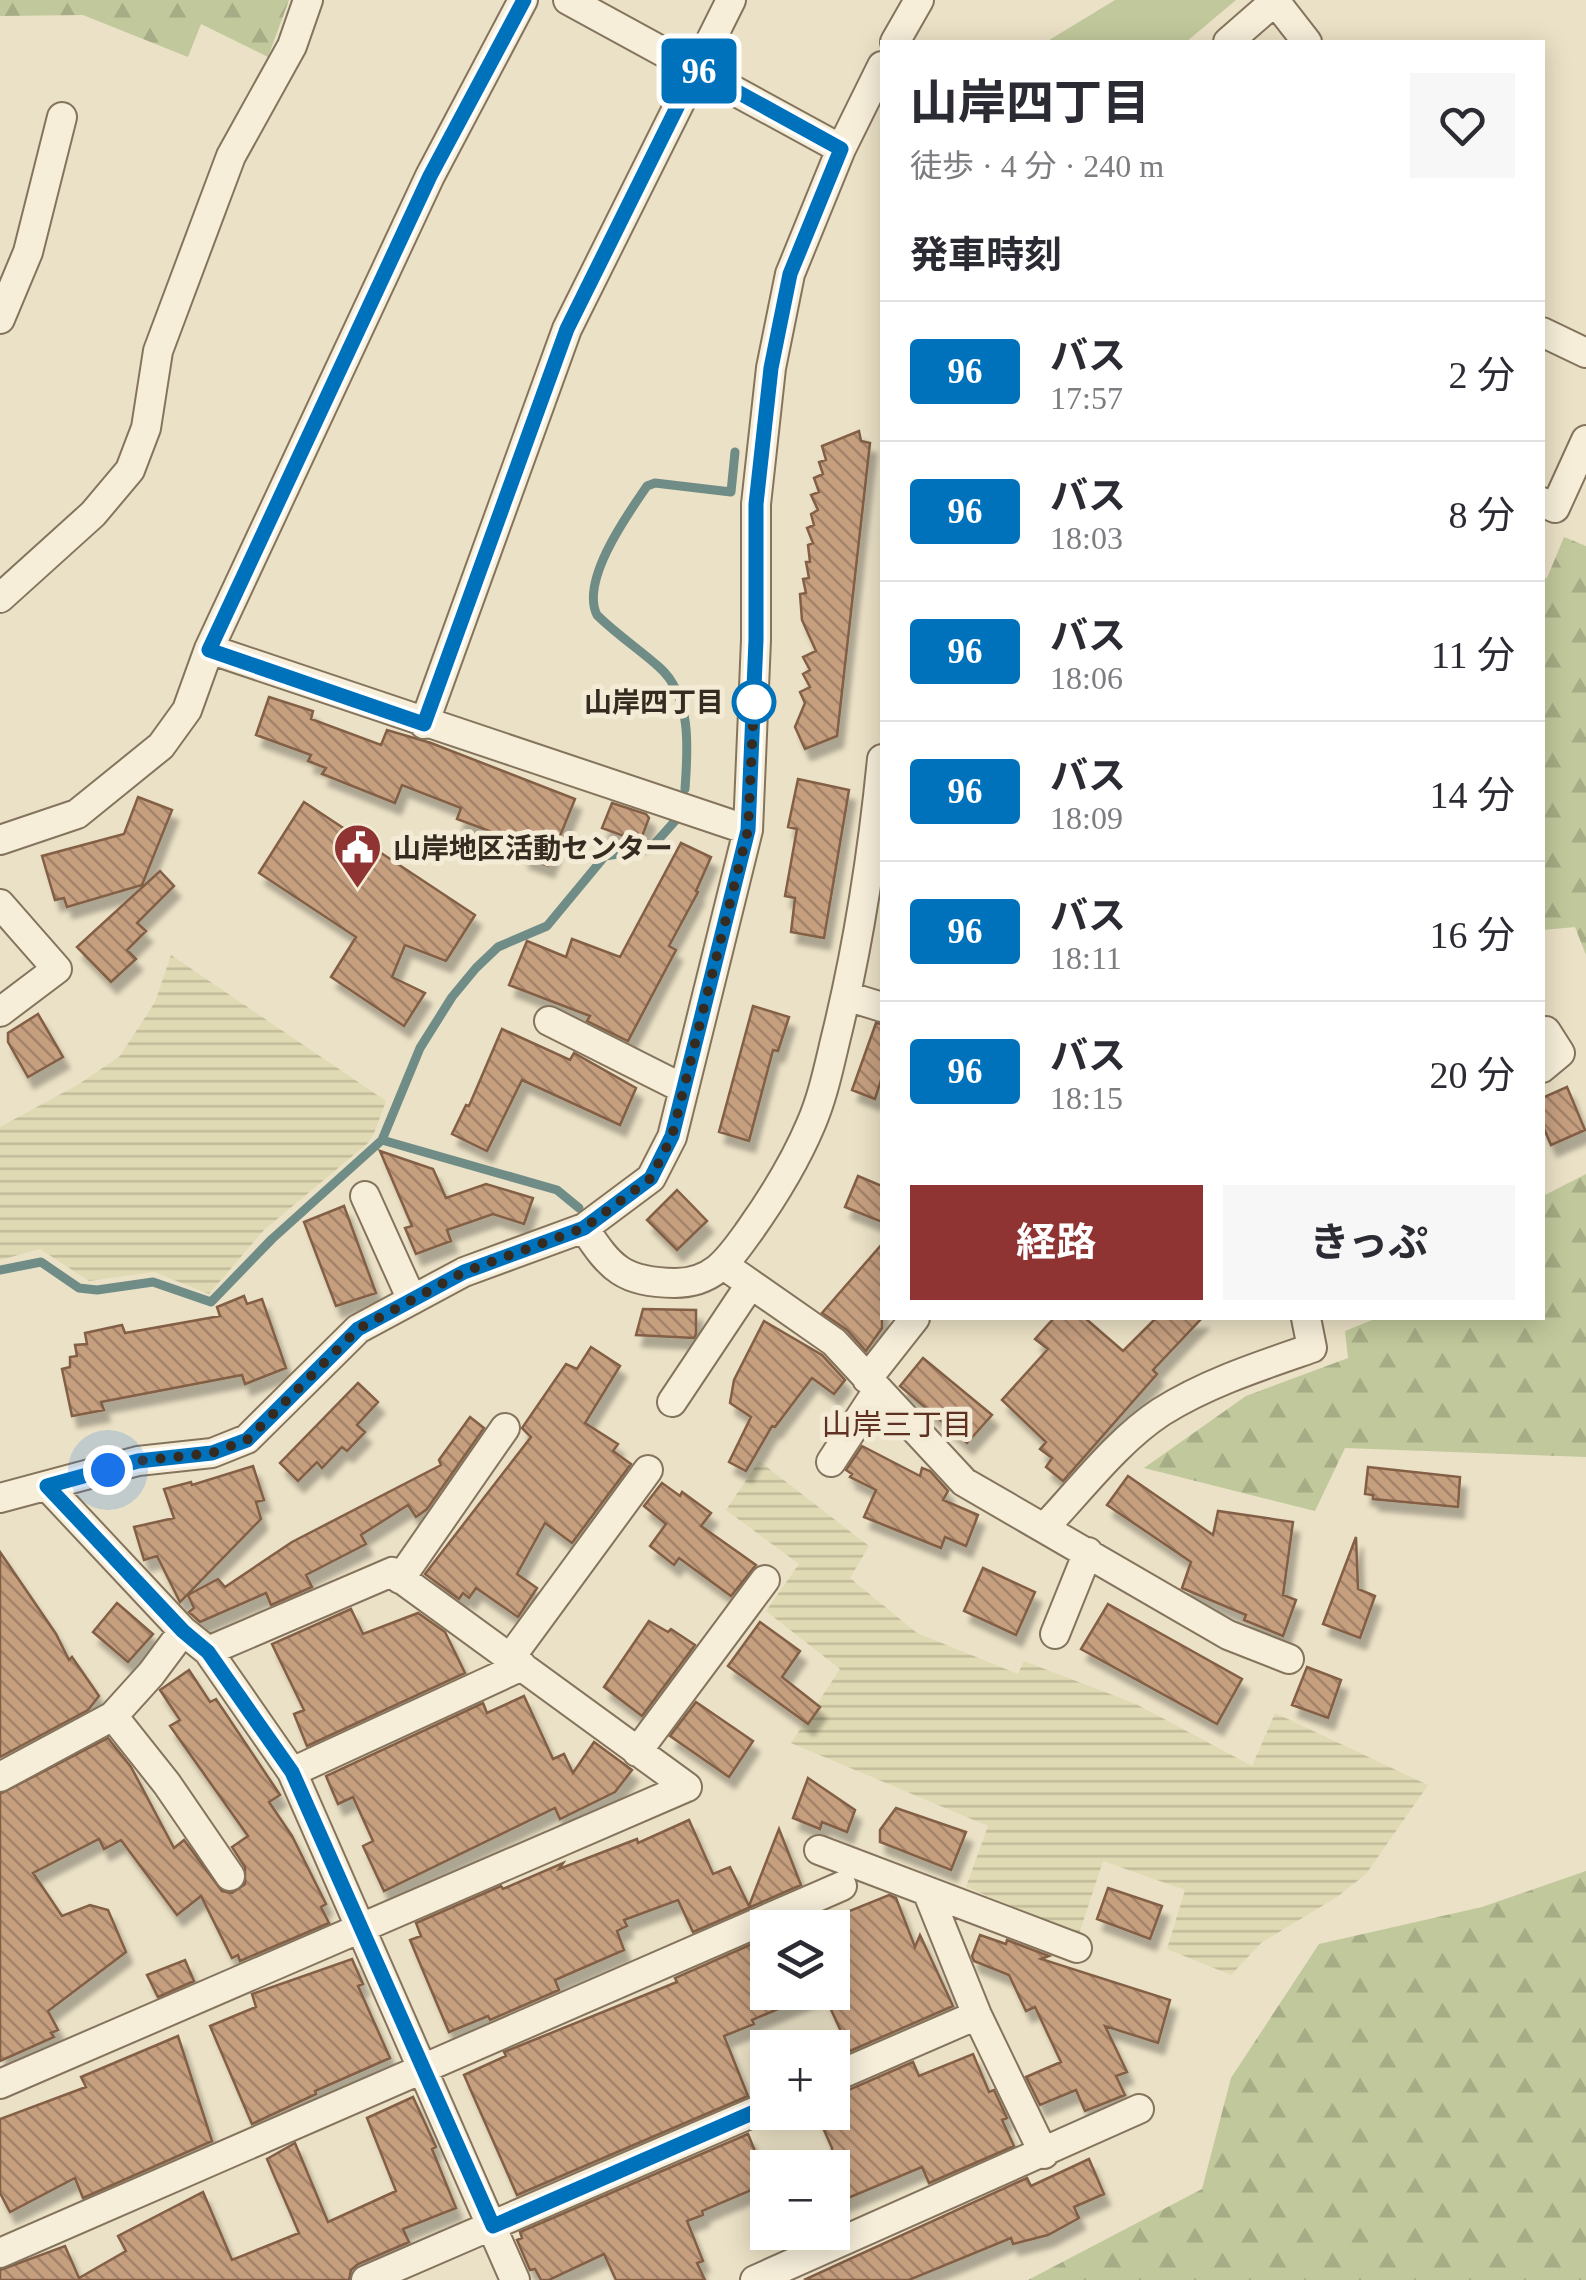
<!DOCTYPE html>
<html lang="ja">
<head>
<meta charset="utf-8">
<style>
	:root { --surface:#fff; --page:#f7f7f7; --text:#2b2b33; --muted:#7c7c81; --line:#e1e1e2; --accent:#8f3432 }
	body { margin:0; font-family:"Times New Roman","Noto Sans JP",serif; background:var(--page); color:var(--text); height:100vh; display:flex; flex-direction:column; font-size:38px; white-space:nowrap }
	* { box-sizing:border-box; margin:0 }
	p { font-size:32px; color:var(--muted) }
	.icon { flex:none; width:55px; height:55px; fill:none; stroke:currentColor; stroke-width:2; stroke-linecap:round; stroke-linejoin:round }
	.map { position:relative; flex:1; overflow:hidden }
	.sheet { position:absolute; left:880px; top:40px; width:665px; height:1280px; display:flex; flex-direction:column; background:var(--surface); border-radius:0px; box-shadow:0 5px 25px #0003 }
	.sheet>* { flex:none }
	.badge { padding:0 20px; border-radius:8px; font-size:35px; line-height:65px }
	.controls { position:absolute; left:750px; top:1910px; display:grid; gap:20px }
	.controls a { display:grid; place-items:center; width:100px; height:100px; border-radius:0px; background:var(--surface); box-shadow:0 5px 25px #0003; font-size:50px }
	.you { position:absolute; width:50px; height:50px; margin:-25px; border:8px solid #fff; border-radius:50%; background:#1a73e8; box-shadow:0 0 0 15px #1a73e833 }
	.map>.badge { position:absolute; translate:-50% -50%; box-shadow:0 0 0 5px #fff }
	h2 { padding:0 30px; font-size:38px; line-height:90px }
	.round { display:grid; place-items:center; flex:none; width:105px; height:105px; border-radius:0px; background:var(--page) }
	.head { display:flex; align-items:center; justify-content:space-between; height:170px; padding:0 30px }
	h1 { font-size:48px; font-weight:700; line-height:75px }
	.action { display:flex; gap:20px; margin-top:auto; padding:20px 30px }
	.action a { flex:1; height:115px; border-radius:0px; background:var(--accent); color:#fff; font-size:40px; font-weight:700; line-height:115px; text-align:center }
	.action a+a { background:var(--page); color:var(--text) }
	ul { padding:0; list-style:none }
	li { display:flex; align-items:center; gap:30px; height:140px; padding:0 30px; border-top:2px solid var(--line) }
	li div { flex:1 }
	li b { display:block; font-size:38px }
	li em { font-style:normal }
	li .badge { min-width:110px; font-weight:700; text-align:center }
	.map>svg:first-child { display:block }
	.farmland { fill:url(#farmland-rules) }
	.forest { fill:url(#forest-firs) }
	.green { fill:#c1c89b }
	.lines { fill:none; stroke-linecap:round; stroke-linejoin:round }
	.stream { stroke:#6f8c86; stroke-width:9 }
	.building { fill:url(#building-back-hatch); stroke:#825f45; stroke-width:2.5; filter:url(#shadow) }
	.minor-casing { stroke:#85745d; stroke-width:32 }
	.minor { stroke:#f6eed9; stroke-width:28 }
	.line-casing { stroke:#fff; stroke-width:22 }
	.line { stroke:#0072bc; stroke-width:15 }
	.walk { stroke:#362b20; stroke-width:10; stroke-dasharray:0 18 }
	.stop-dot { fill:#fff; stroke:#0072bc; stroke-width:5 }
	.labels { text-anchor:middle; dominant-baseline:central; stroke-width:10; stroke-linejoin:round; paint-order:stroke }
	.stop-label { font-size:28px; font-weight:bold; fill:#362b20; stroke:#f3ebd5; text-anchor:end }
	.poi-label { font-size:28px; font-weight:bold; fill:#362b20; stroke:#f3ebd5; text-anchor:start }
	.neighbourhood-label { font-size:30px; fill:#5f3123; stroke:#f3ebd5 }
</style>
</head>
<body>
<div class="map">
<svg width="1586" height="2280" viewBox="0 0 1586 2280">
	<defs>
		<pattern id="farmland-rules" width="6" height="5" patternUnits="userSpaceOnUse" patternTransform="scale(2.5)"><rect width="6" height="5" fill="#e0dab4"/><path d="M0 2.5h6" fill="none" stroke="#c1bb9a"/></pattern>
		<pattern id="forest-firs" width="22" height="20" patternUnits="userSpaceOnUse" patternTransform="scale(2.5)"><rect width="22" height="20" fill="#c1c89b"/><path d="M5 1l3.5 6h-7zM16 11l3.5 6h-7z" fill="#a6ac85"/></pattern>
		<pattern id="building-back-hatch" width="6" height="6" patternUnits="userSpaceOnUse" patternTransform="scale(2.5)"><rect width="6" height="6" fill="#c69f7f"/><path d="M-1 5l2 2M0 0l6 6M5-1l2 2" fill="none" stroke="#a28268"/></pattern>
		<filter id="shadow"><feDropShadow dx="6" dy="11" stdDeviation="2.5" flood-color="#0004"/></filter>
	</defs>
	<rect width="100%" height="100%" fill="#ebe1c6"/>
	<path class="farmland" d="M 171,955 L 386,1101 L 375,1131 L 368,1143 L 264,1230 L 209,1294 L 154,1272 L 89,1281 L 40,1249 L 0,1260 L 0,1127 L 79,1084 L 120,1056 L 155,1002 Z
		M 759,1461 L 869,1546 L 850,1578 L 917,1633 L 1018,1674 L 1024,1661 L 1136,1704 L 1252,1766 L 1275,1713 L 1428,1785 L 1366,1874 L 1337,1897 L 1261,1943 L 1231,1975 L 1167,1949 L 1185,1890 L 1103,1861 L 1079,1934 L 966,1887 L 988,1826 L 791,1743 L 840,1669 L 766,1611 L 799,1564 L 726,1510 Z"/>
	<path class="forest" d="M 0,0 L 289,0 L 268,57 L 201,24 L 188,57 L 83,15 L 0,16 Z
		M 1564,537 L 1586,546 L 1586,955 L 1575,927 L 1543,930 L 1543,577 L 1547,578 Z
		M 1586,1174 L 1586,1457 L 1345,1448 L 1315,1511 L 1144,1468 L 1246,1396 L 1348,1358 L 1345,1331 L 1377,1318 L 1542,1318 L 1543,1196 Z
		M 1586,1871 L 1586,2280 L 1028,2280 L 1202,2189 L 1231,2078 L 1319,1944 L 1482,1907 Z"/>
	<path class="green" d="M 1115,0 L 1236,0 L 1186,42 L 1046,42 Z"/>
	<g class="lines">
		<path class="stream" d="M 685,789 C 688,749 692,696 659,667 C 639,649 616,634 597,615 C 580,581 627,515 647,486 L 655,483 L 731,492 L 735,452
			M 382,1140 L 557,1190 L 579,1208
			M 0,1270 L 41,1262 L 79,1288 L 97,1290 L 153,1282 L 211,1302 L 272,1239 L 382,1140 L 420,1048 L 452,997 L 476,968 L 498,947 L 547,926 L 605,856 L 650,849 L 675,821"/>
	</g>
	<path class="building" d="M 859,431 L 861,441 L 870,443 L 837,736 L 805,749 L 795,727 L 805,703 L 800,692 L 810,687 L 803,674 L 810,670 L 803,657 L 816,651 L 802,620 L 800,594 L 806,593 L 803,579 L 809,578 L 806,562 L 810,562 L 808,545 L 813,543 L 807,528 L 814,525 L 811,514 L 818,510 L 811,495 L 819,492 L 814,478 L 823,474 L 819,462 L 826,460 L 822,446 Z
		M 269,697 L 313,711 L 311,719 L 381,745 L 387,730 L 431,743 L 575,799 L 548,866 L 523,857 L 525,851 L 514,846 L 516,841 L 457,819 L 461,808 L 402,785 L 395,803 L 322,774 L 326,768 L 308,761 L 311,755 L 256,735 Z
		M 798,779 L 849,790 L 824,938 L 791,932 L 795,898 L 785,896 L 797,829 L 788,827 Z
		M 138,797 L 172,810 L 142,885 L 67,907 L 64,898 L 55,900 L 42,856 L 124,834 Z
		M 304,802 L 475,915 L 446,961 L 405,945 L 392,977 L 425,993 L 404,1026 L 331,977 L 356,937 L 259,873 Z
		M 612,803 L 646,814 L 649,818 L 640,842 L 602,828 Z
		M 681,843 L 711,857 L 696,891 L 698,892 L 669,946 L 676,950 L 628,1041 L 587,1021 L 590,1016 L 509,985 L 527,941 L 566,957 L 572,939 L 620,957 Z
		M 160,871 L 174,886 L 137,923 L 146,931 L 127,950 L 136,959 L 111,982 L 77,947 Z
		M 753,1006 L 789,1017 L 778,1051 L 773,1050 L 749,1141 L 719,1132 Z
		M 38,1014 L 63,1057 L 28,1077 L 8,1042 L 8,1033 Z
		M 876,1023 L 882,1024 L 882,1077 L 875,1099 L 852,1090 Z
		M 502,1029 L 570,1060 L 574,1053 L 636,1088 L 620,1125 L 522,1080 L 487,1151 L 452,1134 L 466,1105 L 469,1106 Z
		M 1567,1087 L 1585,1130 L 1551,1145 L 1542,1124 L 1542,1098 Z
		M 380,1151 L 433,1169 L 446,1198 L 486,1184 L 533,1198 L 524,1224 L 493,1214 L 447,1230 L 451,1241 L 416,1254 L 405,1228 L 412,1226 Z
		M 858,1176 L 882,1186 L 882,1222 L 845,1207 Z
		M 677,1190 L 707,1221 L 677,1250 L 647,1220 Z
		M 344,1206 L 376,1293 L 336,1306 L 304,1222 Z
		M 882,1244 L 882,1328 L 866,1351 L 847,1330 L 822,1313 Z
		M 244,1296 L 247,1304 L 262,1299 L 286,1368 L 245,1384 L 242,1375 L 101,1402 L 104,1410 L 72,1416 L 62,1369 L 70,1367 L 70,1357 L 77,1356 L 75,1345 L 87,1344 L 85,1333 L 122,1325 L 125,1333 L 220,1316 L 217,1307 Z
		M 643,1309 L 696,1310 L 696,1334 L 694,1338 L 636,1335 Z
		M 1054,1318 L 1085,1318 L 1123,1351 L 1156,1318 L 1202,1318 L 1153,1370 L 1157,1374 L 1063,1481 L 1046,1467 L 1052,1458 L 1040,1449 L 1046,1442 L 1002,1400 L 1048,1349 L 1035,1339 Z
		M 764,1321 L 822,1355 L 845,1380 L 834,1394 L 812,1378 L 775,1427 L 772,1426 L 746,1471 L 729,1462 L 751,1417 L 730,1403 L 734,1380 Z
		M 591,1347 L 620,1366 L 585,1423 L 618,1444 L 613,1451 L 631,1464 L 572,1543 L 545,1523 L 517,1574 L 537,1588 L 518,1617 L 476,1588 L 469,1598 L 463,1593 L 459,1599 L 425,1574 L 531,1437 L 522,1428 L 566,1364 L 577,1369 Z
		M 923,1358 L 992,1415 L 967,1443 L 900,1386 Z
		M 358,1383 L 378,1402 L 357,1425 L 365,1432 L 347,1451 L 342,1447 L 322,1468 L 317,1462 L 298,1481 L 280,1463 Z
		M 470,1417 L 484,1428 L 427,1509 L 416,1517 L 408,1505 L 361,1535 L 366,1544 L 306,1575 L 312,1587 L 271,1605 L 266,1593 L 200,1622 L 189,1612 L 194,1608 L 188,1595 L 218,1579 L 225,1587 L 292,1542 L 441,1465 L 439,1460 Z
		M 862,1446 L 920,1476 L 922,1468 L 930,1471 L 948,1491 L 943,1500 L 978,1515 L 966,1546 L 945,1537 L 941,1548 L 864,1517 L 876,1490 L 850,1477 L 852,1474 L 846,1470 Z
		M 253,1466 L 264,1500 L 256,1502 L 261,1519 L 180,1602 L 157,1556 L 144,1560 L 134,1527 L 174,1518 L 164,1489 L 191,1482 L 192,1485 Z
		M 1368,1467 L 1460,1477 L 1458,1507 L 1373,1499 L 1373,1495 L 1365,1494 Z
		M 1128,1476 L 1213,1535 L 1218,1511 L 1293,1522 L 1283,1595 L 1296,1600 L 1283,1636 L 1244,1620 L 1246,1615 L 1182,1588 L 1191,1562 L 1107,1505 Z
		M 662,1483 L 680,1496 L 682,1492 L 711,1513 L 701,1526 L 756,1565 L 731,1596 L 679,1558 L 674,1565 L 650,1546 L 666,1524 L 644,1506 Z
		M 1356,1537 L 1358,1589 L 1375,1596 L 1360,1638 L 1323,1624 Z
		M 0,1552 L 56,1634 L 69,1660 L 72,1657 L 99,1696 L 88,1710 L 0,1757 Z
		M 983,1568 L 1035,1592 L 1016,1635 L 964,1611 Z
		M 117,1603 L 153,1634 L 128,1662 L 93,1632 Z
		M 1108,1604 L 1242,1679 L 1217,1724 L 1081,1649 Z
		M 351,1609 L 363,1634 L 418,1613 L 445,1632 L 465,1673 L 307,1746 L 294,1714 L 304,1710 L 272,1644 Z
		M 649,1621 L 668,1632 L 671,1629 L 695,1645 L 642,1716 L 604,1687 Z
		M 760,1622 L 800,1651 L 782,1677 L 820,1707 L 808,1724 L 728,1666 Z
		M 1307,1667 L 1341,1680 L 1328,1718 L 1292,1705 Z
		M 189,1670 L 210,1702 L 216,1699 L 280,1795 L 269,1802 L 292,1836 L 326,1904 L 321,1907 L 329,1923 L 240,1961 L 238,1955 L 232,1958 L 201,1896 L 177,1915 L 121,1840 L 104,1849 L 99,1839 L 33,1873 L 62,1916 L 90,1905 L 108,1910 L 126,1952 L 48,2011 L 58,2030 L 51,2033 L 54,2037 L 0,2061 L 0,1794 L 108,1738 L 131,1767 L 174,1848 L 184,1840 L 222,1891 L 232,1893 L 245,1884 L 245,1867 L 232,1847 L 248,1836 L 170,1726 L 180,1720 L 160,1690 Z
		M 524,1696 L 553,1759 L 564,1754 L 573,1773 L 594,1742 L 632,1770 L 615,1792 L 560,1819 L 555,1808 L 384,1891 L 363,1846 L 373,1841 L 353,1797 L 338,1804 L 326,1776 L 483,1703 L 487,1713 Z
		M 696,1702 L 753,1741 L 729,1777 L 670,1736 Z
		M 808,1778 L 855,1810 L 847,1832 L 822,1822 L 820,1829 L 793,1818 Z
		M 896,1808 L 966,1832 L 951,1870 L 880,1842 L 880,1830 Z
		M 689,1820 L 713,1874 L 730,1867 L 749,1906 L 779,1829 L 801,1885 L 693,1932 L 678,1900 L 624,1920 L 627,1926 L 617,1931 L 624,1950 L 555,1980 L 559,1990 L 490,2020 L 488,2016 L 449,2032 L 410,1940 L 421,1936 L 416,1923 L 501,1886 L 503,1889 L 563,1863 L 559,1869 L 637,1839 L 638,1843 Z
		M 1108,1888 L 1162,1906 L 1150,1939 L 1097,1919 Z
		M 889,1895 L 896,1898 L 915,1947 L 920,1935 L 953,2006 L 850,2051 L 823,1992 L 848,1992 L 832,1959 L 832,1918 Z
		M 980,1935 L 1006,1944 L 1007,1940 L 1049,1956 L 1041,1959 L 1170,2000 L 1158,2043 L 1105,2026 L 1127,2072 L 1116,2076 L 1125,2095 L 1085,2111 L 1076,2090 L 1040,2105 L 1026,2077 L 1061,2062 L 1035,2007 L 1026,2011 L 1009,1975 L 974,1961 L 972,1956 Z
		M 761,1940 L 768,1955 L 768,1992 L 816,1993 L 752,2020 L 754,2024 L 724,2036 L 748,2096 L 517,2195 L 464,2075 L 506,2056 L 504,2052 L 677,1982 L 675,1978 Z
		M 352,1959 L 363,1984 L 358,1986 L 390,2058 L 315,2091 L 316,2094 L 252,2124 L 210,2026 L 256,2007 L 252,1994 Z
		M 185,1960 L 194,1981 L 158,1997 L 147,1975 Z
		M 178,2036 L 212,2141 L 83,2198 L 75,2178 L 10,2212 L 0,2193 L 0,2119 L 86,2087 L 81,2077 Z
		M 973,2054 L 989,2092 L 994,2090 L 1007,2118 L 1002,2120 L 1014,2146 L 929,2183 L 922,2167 L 836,2203 L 843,2221 L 832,2226 L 832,2148 L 816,2112 L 832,2112 L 832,2097 L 913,2062 L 919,2076 Z
		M 413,2097 L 436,2147 L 432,2149 L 456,2208 L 403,2229 L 409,2242 L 358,2264 L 351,2270 L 349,2280 L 0,2280 L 0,2270 L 65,2246 L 79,2278 L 126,2251 L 118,2236 L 203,2192 L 232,2260 L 299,2233 L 267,2159 L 295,2143 L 328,2222 L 396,2191 L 367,2118 Z
		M 748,2134 L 768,2183 L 702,2211 L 703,2215 L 687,2221 L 703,2261 L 697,2263 L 705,2280 L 616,2280 L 604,2254 L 549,2280 L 541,2280 L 535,2269 L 530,2270 L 517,2240 L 522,2238 L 520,2232 Z
		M 1089,2159 L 1104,2194 L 1074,2207 L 1079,2218 L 1048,2235 L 1013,2244 L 1011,2238 L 909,2280 L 804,2280 L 1027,2178 L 1031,2186 Z"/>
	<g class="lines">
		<defs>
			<path id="minor" d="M 568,0 L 841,149
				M 895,42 L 919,0
				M 1228,42 L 1275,1 L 1307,42
				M 0,319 L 28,252 L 62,117
				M 1542,332 L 1586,353
				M 1542,502 L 1555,508 L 1586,440
				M 0,598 L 93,514 L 130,470 L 146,428 L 158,351 L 231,156 L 292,46 L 308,0
				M 209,649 L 748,830
				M 424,724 L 567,329 L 731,0
				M 0,840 L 77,814 L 161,746 L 187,710 L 209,649 L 430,176 L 523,0
				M 0,904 L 57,969 L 0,1012
				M 846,996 L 882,1007
				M 549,1021 L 684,1089
				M 1542,1032 L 1546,1031 L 1560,1053 L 1542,1068
				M 365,1196 L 412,1300
				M 584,1228 C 611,1269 623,1282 675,1283 C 714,1283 729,1259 750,1230 C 774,1196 795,1162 811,1124 C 824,1094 830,1061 838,1029 C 859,941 873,850 882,759
				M 725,1266 L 834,1342 L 964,1482 L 1228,1635 L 1289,1659
				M 867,1379 L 915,1318
				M 672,1402 L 750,1285
				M 831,1462 L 878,1390
				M 47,1486 L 183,1631 L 208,1651 L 292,1772 L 515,2280
				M 0,1498 L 138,1461 L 212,1453 L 247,1439 L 358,1329 L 464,1272 L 584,1228 L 651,1178 L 672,1137 L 748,830 L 756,640 L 756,504 L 771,368 L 790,274 L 841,149 L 882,66
				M 1045,1527 C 1081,1489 1117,1441 1161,1412 C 1207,1383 1260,1366 1312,1348 L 1306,1318
				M 400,1579 L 505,1428
				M 1055,1634 L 1088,1552
				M 208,1651 L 392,1572 L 687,1787
				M 510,1658 L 648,1470
				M 113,1716 L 167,1784 L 230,1876
				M 637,1752 L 765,1580
				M 292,1772 L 522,1666
				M 0,1777 L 113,1716 L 151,1674 L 183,1631
				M 819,1850 L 1077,1948
				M 927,1891 L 977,2015 L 1044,2154
				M 832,2078 L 977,2015
				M 0,2084 L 687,1787
				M 0,2253 L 842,1886
				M 366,2280 L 768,2106
				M 755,2280 L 1139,2109"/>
		</defs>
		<use href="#minor" class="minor-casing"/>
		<use href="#minor" class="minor"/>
	</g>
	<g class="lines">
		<defs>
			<path id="line" d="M 524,0 L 430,176 L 209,650 L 424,724 L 567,329 L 696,69 L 841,149 L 790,274 L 771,368 L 756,504 L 756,640 L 748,830 L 672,1136 L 651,1178 L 584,1228 L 464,1272 L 358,1329 L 247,1440 L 212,1453 L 138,1461 L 47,1486 L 183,1631 L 208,1652 L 292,1772 L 493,2226 L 768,2106"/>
		</defs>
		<use href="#line" class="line-casing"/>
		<use href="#line" class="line"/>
		<path class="walk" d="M 108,1470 L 138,1461 L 212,1453 L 247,1440 L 358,1329 L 464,1272 L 584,1228 L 651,1178 L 672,1136 L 748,830 L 754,702"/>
	</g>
	<defs>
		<symbol id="civic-pin" viewBox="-11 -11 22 30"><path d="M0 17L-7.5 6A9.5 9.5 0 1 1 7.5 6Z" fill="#8f3432" stroke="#f3ebd5"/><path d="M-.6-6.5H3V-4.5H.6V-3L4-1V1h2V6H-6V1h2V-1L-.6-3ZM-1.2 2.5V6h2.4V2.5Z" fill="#fff"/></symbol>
	</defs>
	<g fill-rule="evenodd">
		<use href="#civic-pin" x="330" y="820" width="55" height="75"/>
	</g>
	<circle class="stop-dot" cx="754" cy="702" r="20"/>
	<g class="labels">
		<g class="stop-label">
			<text x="724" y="702">山岸四丁目</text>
		</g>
		<g class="poi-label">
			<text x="393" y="848">山岸地区活動センター</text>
		</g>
		<g class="neighbourhood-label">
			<text x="897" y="1424">山岸三丁目</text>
		</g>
	</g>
</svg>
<div class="controls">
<a><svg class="icon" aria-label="layers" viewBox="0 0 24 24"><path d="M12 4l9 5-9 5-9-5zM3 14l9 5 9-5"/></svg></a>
<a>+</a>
<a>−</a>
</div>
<div class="you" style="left:108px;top:1470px"></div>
<b class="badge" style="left:699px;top:71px;background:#0072bc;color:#fff">96</b>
<section class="sheet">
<div class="head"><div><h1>山岸四丁目</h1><p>徒歩 · 4 分 · 240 m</p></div><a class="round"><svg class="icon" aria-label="heart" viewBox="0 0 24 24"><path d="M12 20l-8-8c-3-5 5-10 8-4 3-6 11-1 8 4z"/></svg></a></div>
<h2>発車時刻</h2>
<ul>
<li><span class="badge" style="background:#0072bc;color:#fff">96</span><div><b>バス</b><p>17:57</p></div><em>2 分</em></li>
<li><span class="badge" style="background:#0072bc;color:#fff">96</span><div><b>バス</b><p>18:03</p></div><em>8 分</em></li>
<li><span class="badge" style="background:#0072bc;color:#fff">96</span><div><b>バス</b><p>18:06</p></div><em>11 分</em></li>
<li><span class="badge" style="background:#0072bc;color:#fff">96</span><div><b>バス</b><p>18:09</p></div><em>14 分</em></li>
<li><span class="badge" style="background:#0072bc;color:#fff">96</span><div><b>バス</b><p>18:11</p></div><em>16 分</em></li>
<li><span class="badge" style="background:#0072bc;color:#fff">96</span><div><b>バス</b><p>18:15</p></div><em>20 分</em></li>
</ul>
<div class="action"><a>経路</a><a>きっぷ</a></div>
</section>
</div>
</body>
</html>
